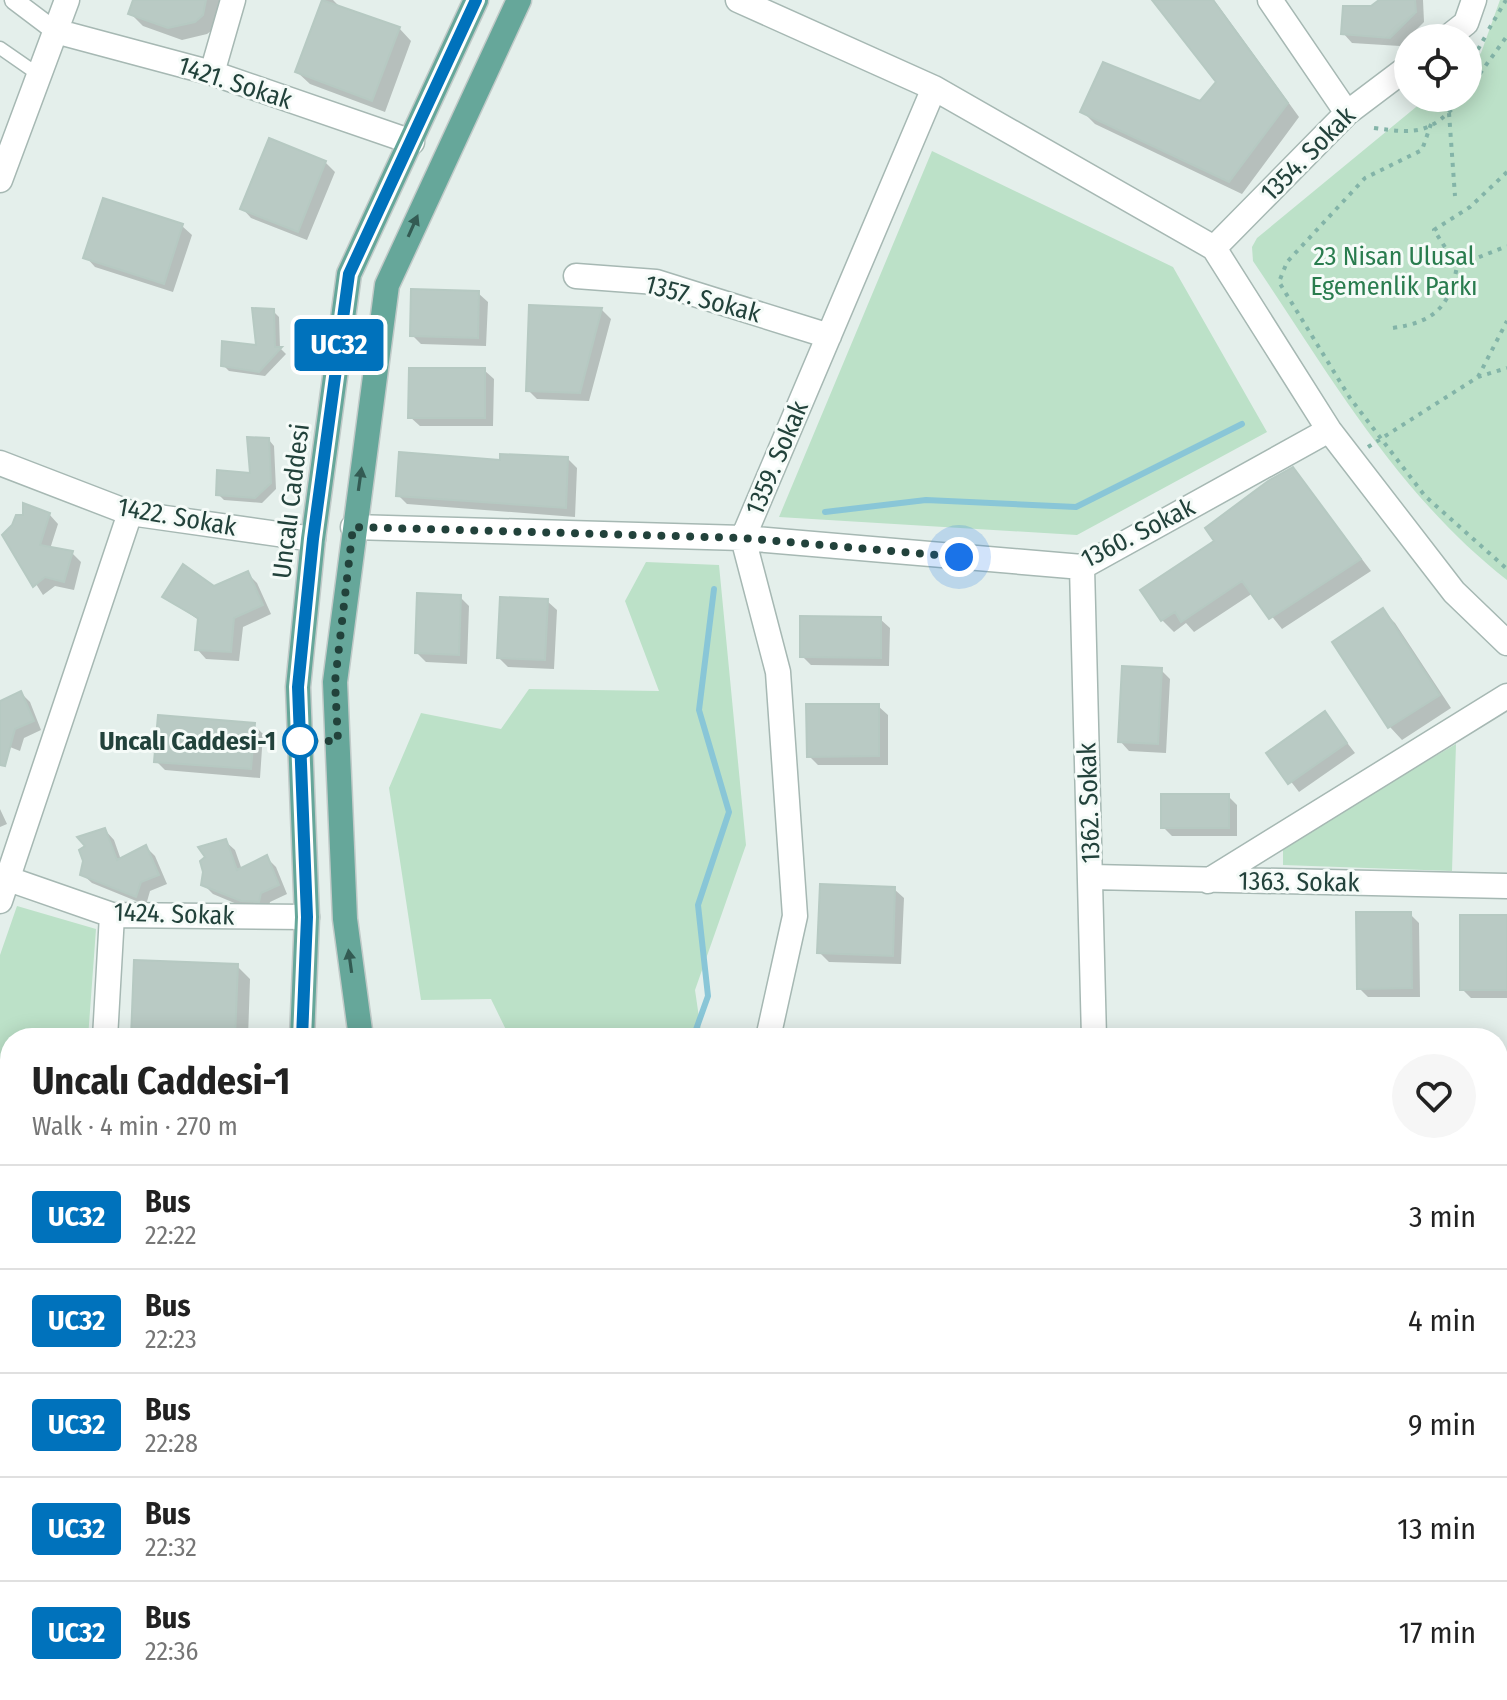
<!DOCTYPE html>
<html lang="en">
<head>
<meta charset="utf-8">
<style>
	:root { --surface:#fff; --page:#f6f6f6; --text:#222; --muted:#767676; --line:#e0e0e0 }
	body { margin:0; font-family:"Fira Sans Condensed",sans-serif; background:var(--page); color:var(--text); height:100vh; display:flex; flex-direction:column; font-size:30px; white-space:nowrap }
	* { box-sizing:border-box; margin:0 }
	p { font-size:26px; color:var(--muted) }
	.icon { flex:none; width:44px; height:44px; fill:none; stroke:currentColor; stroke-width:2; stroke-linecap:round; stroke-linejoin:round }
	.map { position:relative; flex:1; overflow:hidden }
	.panel { position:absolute; left:0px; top:1028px; width:1508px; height:672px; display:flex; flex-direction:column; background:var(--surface); border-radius:32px 32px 0 0; box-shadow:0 4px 20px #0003 }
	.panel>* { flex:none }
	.badge { padding:0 16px; border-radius:6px; font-size:28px; line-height:52px }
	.buttons { position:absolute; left:1394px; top:24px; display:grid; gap:16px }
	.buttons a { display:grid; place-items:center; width:88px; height:88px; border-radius:50%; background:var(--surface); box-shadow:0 4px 20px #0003; font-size:40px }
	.you { position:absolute; width:40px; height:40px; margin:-20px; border:6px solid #fff; border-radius:50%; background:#1a73e8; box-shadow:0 0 0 12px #1a73e833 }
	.map>.badge { position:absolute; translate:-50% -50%; box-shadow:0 0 0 4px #fff }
	.round { display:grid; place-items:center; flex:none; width:84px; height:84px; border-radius:42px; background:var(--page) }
	.summary { display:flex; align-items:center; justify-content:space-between; height:136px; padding:0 32px }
	h1 { font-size:38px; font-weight:700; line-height:60px }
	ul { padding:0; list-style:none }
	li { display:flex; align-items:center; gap:24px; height:104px; padding:0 32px; border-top:2px solid var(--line) }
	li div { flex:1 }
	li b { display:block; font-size:30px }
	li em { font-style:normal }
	li .badge { min-width:88px; font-weight:700; text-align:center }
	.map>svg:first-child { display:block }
	.built { fill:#d2dfda }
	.green { fill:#bce1c8 }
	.shadow { fill:#0003 }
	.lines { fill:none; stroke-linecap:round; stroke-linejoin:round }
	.stream { stroke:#89c6d7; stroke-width:6 }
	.building { fill:#b9cac4; stroke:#b6c9c2; stroke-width:2 }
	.service-casing { stroke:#a6b8b3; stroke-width:15 }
	.pedestrian-casing { stroke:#a6b8b3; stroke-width:21 }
	.minor-casing { stroke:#a6b8b3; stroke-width:27 }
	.tertiary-casing { stroke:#a6b8b3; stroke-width:27 }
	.primary-casing { stroke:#c1cac8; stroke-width:27 }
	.path { stroke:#83b4a8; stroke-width:4; stroke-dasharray:4 6; stroke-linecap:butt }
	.service { stroke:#fff; stroke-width:12 }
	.pedestrian { stroke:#fff; stroke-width:18 }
	.minor { stroke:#fff; stroke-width:24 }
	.tertiary { stroke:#fff; stroke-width:24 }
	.primary { stroke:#66a79a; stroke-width:24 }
	.oneway { fill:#335b53 }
	.line-casing { stroke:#fff; stroke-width:18 }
	.line { stroke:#0072bc; stroke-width:12 }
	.walk { stroke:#22423b; stroke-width:8; stroke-dasharray:0 14.4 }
	.stop-dot { fill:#fff; stroke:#0072bc; stroke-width:4 }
	.labels { text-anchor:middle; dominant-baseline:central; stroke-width:6; stroke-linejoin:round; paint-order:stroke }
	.street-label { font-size:26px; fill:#22423b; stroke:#f5fbf8 }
	.park-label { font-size:26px; fill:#297c4e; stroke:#f5fbf8 }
	.stop-label { font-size:26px; font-weight:bold; fill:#22423b; stroke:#f5fbf8; text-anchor:end }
</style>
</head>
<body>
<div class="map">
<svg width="1507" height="1700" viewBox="0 0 1507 1700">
	<rect width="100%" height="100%" fill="#e4efeb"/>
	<path class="built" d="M 165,1690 L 316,1690 L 317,1700 L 166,1700 Z"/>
	<path class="green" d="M 1500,0 L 1507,0 L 1507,580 C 1397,494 1330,375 1253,261 L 1252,247 L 1257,238 L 1427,98 L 1468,98 L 1468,64 L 1481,53 Z
		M 932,151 L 1173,267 L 1267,432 L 1077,535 L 779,517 Z
		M 646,562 L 719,565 L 746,845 L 695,990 L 702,1038 L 510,1038 L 491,999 L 421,1000 L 389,788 L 421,713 L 501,729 L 529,689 L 659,691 L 625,601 Z
		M 1456,744 L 1452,871 L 1283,865 L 1283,845 Z
		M 17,906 L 96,929 L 88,1038 L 10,1038 L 10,1102 L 0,1102 L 0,955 Z
		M 408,1690 L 492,1690 L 492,1700 L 408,1700 Z"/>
	<path class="shadow" d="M 136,0 L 220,0 L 215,28 L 207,34 L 182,40 L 143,26 L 131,14 Z
		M 324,0 L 333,0 L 340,7 L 399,28 L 411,41 L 385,112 L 310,84 L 297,72 Z
		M 1154,0 L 1214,0 L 1299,117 L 1242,194 L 1095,124 L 1082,111 L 1200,103 L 1219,83 Z
		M 1382,0 L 1423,0 L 1424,22 L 1400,46 L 1352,43 L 1343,33 Z
		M 325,162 L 335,172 L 307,240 L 251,218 L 242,208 Z
		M 182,226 L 192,235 L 173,292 L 95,267 L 86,257 Z
		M 478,293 L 488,302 L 486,346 L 421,344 L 412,335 Z
		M 531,308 L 602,310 L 611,319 L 589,401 L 537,399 L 528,390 Z
		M 273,311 L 279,317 L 280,348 L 286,354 L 265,376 L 229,371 L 223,365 L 258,347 Z
		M 484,370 L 494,379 L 493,426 L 420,426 L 410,417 Z
		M 269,440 L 274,446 L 276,489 L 262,503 L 224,500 L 218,494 L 252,475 Z
		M 568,459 L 577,468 L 575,517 L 407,504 L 398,495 L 502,462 Z
		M 1293,469 L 1371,571 L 1282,629 L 1253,593 L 1194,632 L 1186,623 L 1174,632 L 1162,620 L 1216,541 Z
		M 49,514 L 58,524 L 50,549 L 72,553 L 81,562 L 74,590 L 55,586 L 43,595 L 5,535 Z
		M 248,574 L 257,583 L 271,614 L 243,627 L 239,661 L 206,659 L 197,649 L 200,621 L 164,596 L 214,589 Z
		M 460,597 L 469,606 L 467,664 L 426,662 L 417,653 Z
		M 547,601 L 557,610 L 554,669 L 508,667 L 499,658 Z
		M 1383,611 L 1395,623 L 1451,708 L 1402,740 L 1390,727 L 1334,643 Z
		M 880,619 L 890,628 L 889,666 L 811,665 L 802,656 Z
		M 1161,670 L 1170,679 L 1166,753 L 1129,751 L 1120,741 Z
		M 21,693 L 30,702 L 41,730 L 24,738 L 20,751 L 0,743 L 0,703 Z
		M 878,706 L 888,715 L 888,765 L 818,765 L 809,756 Z
		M 1325,714 L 1355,753 L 1299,792 L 1269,753 Z
		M 254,725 L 263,734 L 260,778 L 165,770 L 156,761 Z
		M 1228,796 L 1237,805 L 1237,836 L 1172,836 L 1163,827 Z
		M 0,809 L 7,824 L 0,827 Z
		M 105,830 L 114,840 L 121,860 L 146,847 L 155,856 L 167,884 L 150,891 L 146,905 L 92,883 L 82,874 Z
		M 225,841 L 235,850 L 242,870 L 266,857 L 276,867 L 287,894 L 270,902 L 268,910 L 251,910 L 213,894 L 203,884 Z
		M 894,889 L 904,898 L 901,964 L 829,962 L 819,952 Z
		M 1410,914 L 1419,923 L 1420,997 L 1368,997 L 1359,988 Z
		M 1507,917 L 1507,998 L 1471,998 L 1462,989 Z
		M 237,966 L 250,979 L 248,1038 L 133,1038 Z
		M 1498,1110 L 1507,1110 L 1507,1191 L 1498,1191 Z
		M 0,1221 L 2,1223 L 0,1263 Z
		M 0,1472 L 10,1475 L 10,1552 L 5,1568 L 9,1572 L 0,1599 Z
		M 1498,1539 L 1504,1552 L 1498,1555 Z
		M 1498,1627 L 1506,1657 L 1498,1659 Z
		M 660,1690 L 812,1690 L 808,1700 L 678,1700 Z
		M 1089,1690 L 1156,1690 L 1172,1700 L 1106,1700 Z
		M 1332,1690 L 1385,1690 L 1384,1700 L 1340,1700 Z"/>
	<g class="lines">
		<path class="stream" d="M 825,512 L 926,500 L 1076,507 L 1242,424
			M 693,1038 L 708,996 L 698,905 L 729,812 L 699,710 L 714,589
			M 457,1690 L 459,1700"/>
	</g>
	<path class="building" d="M 133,0 L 206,0 L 203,15 L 195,22 L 168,28 L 128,14 Z
		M 322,0 L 400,27 L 372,101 L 295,72 Z
		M 1152,0 L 1213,0 L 1288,103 L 1229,182 L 1080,112 L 1103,62 L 1200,101 L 1216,82 Z
		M 1379,0 L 1415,0 L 1416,12 L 1390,38 L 1341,34 L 1343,6 L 1371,6 Z
		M 269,138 L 326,161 L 298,232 L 240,209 Z
		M 103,198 L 183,224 L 164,284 L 83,258 Z
		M 411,289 L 479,291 L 478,338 L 410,336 Z
		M 529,305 L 602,308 L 580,393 L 526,391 Z
		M 252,308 L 274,309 L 275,347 L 282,347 L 259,372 L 221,366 L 222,341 L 256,345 Z
		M 409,368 L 485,368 L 485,418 L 408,418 Z
		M 247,437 L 269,438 L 271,483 L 255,498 L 216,495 L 217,470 L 250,473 Z
		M 399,452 L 500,460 L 500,454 L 568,457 L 566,508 L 396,496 Z
		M 1293,467 L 1361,559 L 1269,619 L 1242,581 L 1181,622 L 1175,612 L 1161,621 L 1140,590 L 1214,541 L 1205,528 L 1268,481 Z
		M 23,503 L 50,513 L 40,545 L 73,551 L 64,582 L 45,577 L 33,587 L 2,535 L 12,525 L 16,515 L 23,515 Z
		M 183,564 L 214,586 L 248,571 L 263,605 L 234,618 L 231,652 L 195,650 L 198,618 L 162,597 Z
		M 417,593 L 461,595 L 459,655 L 415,653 Z
		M 500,597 L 548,599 L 545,660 L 497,658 Z
		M 1383,608 L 1440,695 L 1388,728 L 1332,642 Z
		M 800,616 L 881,617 L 881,658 L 800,657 Z
		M 1122,666 L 1162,668 L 1158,744 L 1118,742 Z
		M 21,691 L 34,721 L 15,729 L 5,766 L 0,765 L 0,701 Z
		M 806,704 L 879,704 L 879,756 L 807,757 Z
		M 1325,711 L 1347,743 L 1288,784 L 1266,753 Z
		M 158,715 L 255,723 L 251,769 L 154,762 Z
		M 1161,794 L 1229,794 L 1229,828 L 1161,828 Z
		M 105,828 L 117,860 L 146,845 L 159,875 L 141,882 L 136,897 L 80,875 L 83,861 L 79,850 L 85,846 L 77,837 Z
		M 226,839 L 237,870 L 267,855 L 279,885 L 261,893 L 259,902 L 241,901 L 201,885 L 203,872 L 200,861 L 205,857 L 198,847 Z
		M 820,884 L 895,887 L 893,956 L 817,953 Z
		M 1356,912 L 1411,912 L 1412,988 L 1357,989 Z
		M 1460,915 L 1507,915 L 1507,990 L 1460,990 Z
		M 134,960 L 238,964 L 235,1038 L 131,1038 Z"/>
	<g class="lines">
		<defs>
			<path id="service" d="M 0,48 L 39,75
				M 162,1690 L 162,1700"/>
			<path id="pedestrian" d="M 14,0 L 55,31"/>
			<path id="minor" d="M 738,0 L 934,88 L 1214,248 L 1329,430 L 1454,592 L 1507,643
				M 1270,0 L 1347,113
				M 55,31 L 212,73 L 412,142
				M 1447,38 L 1466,23 L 1474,0
				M 212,73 L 233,0
				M 0,180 L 67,0
				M 1214,248 L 1347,113 L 1408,67
				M 576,276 L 656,282 L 829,336
				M 0,463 L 130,513 L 313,539
				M 353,527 L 743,538 L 1082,567 L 1329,430
				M 1082,567 L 1094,1038
				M 0,876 L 112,915 L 307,917
				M 1092,877 L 1507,886
				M 1208,881 L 1507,696
				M 0,901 L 130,513
				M 105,1038 L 112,915
				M 768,1038 L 795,916 L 778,672 L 743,538 L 934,88
				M 0,1444 L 10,1445
				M 1226,1690 L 1242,1700
				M 1421,1690 L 1421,1700
				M 23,1700 L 25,1690
				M 596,1700 L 599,1690
				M 849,1700 L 855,1690"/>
			<path id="tertiary" d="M 0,1131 L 10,1131
				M 0,1168 L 10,1169
				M 1498,1226 L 1507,1226
				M 1498,1261 L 1507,1262"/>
			<path id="primary" d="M 302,1038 L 307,917 L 298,687 L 313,539 L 349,274 L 476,0
				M 361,1038 L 345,919 L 335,682 L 387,285 L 519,0
				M 347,1690 L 348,1700
				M 385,1690 L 385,1700"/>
		</defs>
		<use href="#service" class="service-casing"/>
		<use href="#pedestrian" class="pedestrian-casing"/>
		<use href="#minor" class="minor-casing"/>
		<use href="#tertiary" class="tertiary-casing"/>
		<use href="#primary" class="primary-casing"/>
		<path class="path" d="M 1489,29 L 1506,0
			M 1468,67 L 1485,37
			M 1468,90 L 1507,36
			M 1449,113 L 1455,196
			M 1431,124 L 1422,150 L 1365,178 L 1287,262 L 1279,282 L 1350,398 L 1425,496 L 1507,569
			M 1374,128 C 1418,134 1431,134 1462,98
			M 1507,172 L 1470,207 L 1434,230 L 1457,266 L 1507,246
			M 1393,328 C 1434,322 1450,307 1457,266
			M 1478,377 L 1507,321
			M 1368,447 L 1478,377 L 1507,368"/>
		<use href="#service" class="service"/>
		<use href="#pedestrian" class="pedestrian"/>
		<use href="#minor" class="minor"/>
		<use href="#tertiary" class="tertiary"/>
		<use href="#primary" class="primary"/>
	</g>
	<defs><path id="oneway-solid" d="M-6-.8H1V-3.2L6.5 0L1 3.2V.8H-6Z" transform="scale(2)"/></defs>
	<g class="oneway">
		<use href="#oneway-solid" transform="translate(413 226) rotate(-66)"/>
		<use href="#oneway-solid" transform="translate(360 479) rotate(-82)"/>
		<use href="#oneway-solid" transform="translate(350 961) rotate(-98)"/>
	</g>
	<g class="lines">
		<defs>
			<path id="line" d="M 302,1038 L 307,917 L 298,687 L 313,539 L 349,274 L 476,0"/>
		</defs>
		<use href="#line" class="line-casing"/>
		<use href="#line" class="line"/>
		<path class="walk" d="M 300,741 L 338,741 L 335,682 L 353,527 L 743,538 L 959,557"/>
	</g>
	<circle class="stop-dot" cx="300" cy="741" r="16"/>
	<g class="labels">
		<g class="street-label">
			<text transform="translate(235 83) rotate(18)">1421. Sokak</text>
			<text transform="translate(1308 154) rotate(-45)">1354. Sokak</text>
			<text transform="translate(703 299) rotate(15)">1357. Sokak</text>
			<text transform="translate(777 458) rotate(-67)">1359. Sokak</text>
			<text transform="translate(291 501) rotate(-83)">Uncalı Caddesi</text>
			<text transform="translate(177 517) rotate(10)">1422. Sokak</text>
			<text transform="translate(1138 533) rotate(-27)">1360. Sokak</text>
			<text transform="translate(1089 803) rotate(-92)">1362. Sokak</text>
			<text transform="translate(1299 882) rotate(1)">1363. Sokak</text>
			<text transform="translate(174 914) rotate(2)">1424. Sokak</text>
		</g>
		<g class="park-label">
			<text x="1394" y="256">23 Nisan Ulusal<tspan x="1394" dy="30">Egemenlik Parkı</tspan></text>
		</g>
		<g class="stop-label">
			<text x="276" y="741">Uncalı Caddesi-1</text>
		</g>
	</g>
</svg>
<div class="buttons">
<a><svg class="icon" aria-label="locate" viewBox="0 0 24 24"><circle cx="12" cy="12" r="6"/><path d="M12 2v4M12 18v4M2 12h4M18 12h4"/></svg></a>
</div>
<div class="you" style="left:959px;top:557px"></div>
<b class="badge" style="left:339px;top:345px;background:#0072bc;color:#fff">UC32</b>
<section class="panel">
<div class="summary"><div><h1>Uncalı Caddesi-1</h1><p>Walk · 4 min · 270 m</p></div><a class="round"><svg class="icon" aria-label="heart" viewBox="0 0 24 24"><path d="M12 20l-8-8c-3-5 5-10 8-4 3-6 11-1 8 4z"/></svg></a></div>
<ul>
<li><span class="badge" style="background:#0072bc;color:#fff">UC32</span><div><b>Bus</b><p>22:22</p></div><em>3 min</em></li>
<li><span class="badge" style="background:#0072bc;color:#fff">UC32</span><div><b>Bus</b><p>22:23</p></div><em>4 min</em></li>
<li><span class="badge" style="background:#0072bc;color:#fff">UC32</span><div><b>Bus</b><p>22:28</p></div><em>9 min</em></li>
<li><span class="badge" style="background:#0072bc;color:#fff">UC32</span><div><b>Bus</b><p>22:32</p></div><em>13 min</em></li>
<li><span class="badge" style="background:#0072bc;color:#fff">UC32</span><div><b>Bus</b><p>22:36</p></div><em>17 min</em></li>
</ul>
</section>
</div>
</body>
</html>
